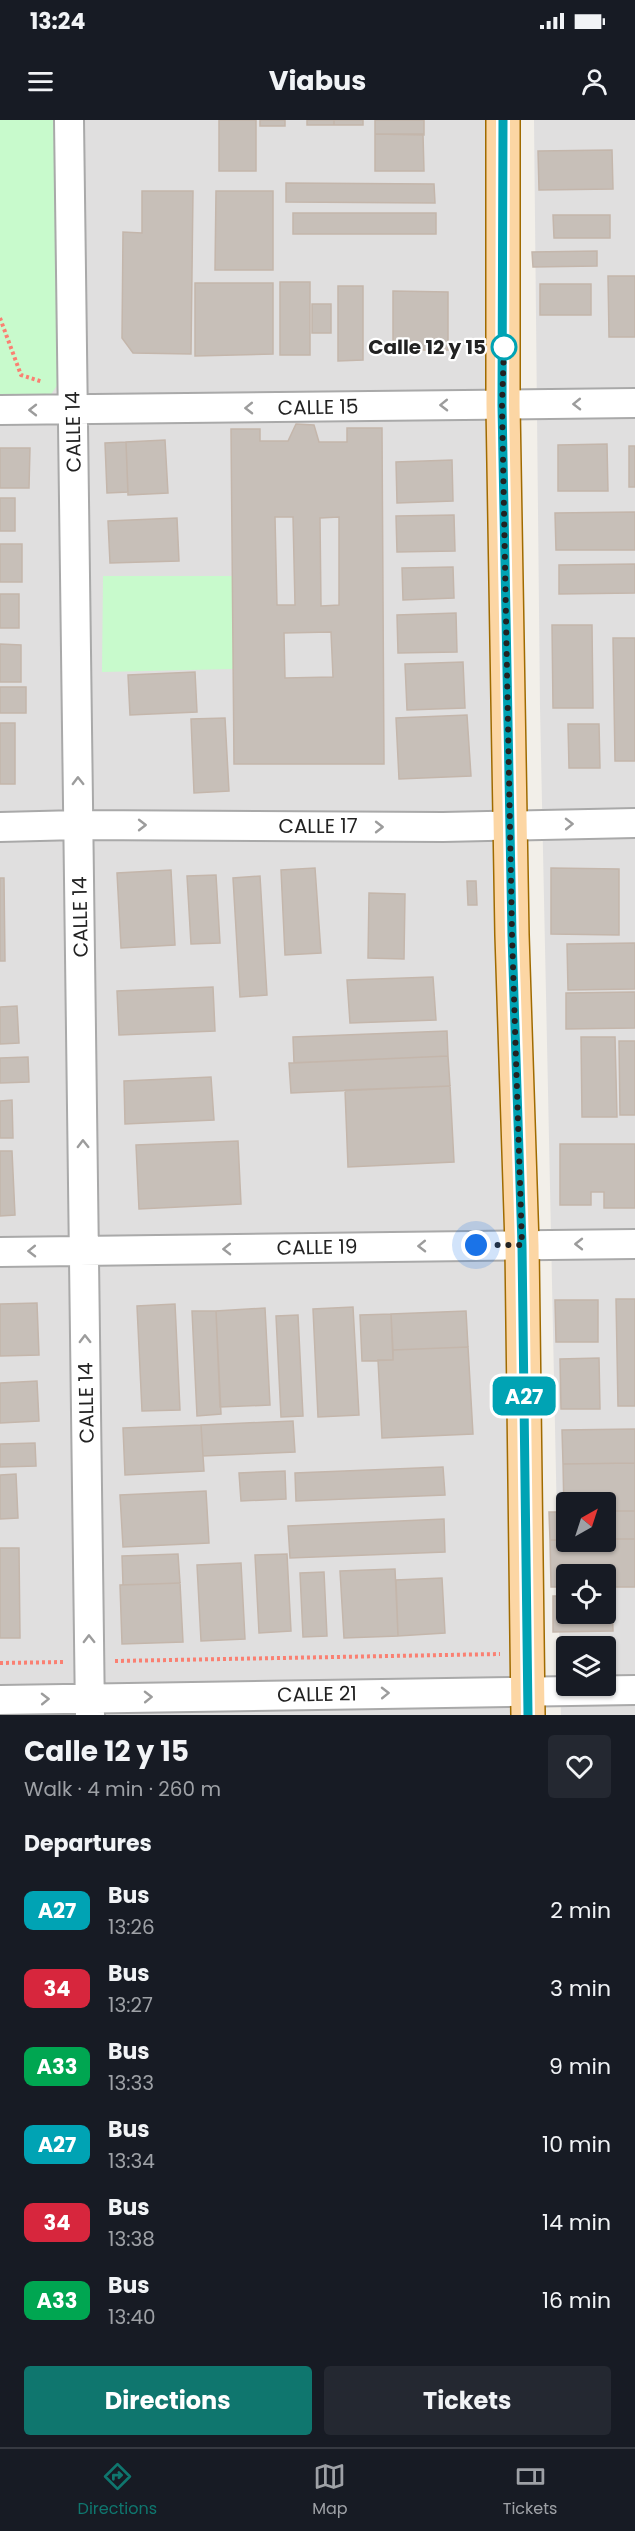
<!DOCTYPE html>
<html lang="en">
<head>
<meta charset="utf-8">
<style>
	:root { --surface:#171b24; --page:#242831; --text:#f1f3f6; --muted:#9ea1a6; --line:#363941; --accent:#0f766e }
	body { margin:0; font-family:Poppins,sans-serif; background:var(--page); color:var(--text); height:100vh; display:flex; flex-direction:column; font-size:22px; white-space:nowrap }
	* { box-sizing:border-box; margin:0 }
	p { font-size:20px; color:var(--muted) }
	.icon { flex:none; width:33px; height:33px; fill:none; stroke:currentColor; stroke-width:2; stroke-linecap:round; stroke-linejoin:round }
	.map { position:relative; height:1595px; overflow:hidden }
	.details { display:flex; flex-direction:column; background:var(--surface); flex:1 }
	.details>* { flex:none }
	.badge { padding:0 12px; border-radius:9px; font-size:21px; line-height:39px }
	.needle { width:39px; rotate:39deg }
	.tools { position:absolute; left:556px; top:1372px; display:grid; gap:12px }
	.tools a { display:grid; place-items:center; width:60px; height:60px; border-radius:6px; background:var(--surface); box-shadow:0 2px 4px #0004; font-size:30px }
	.you { position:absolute; width:30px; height:30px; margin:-15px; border:4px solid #fff; border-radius:50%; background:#1a73e8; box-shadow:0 0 0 9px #1a73e833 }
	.map>.badge { position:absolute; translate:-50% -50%; box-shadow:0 0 0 3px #fff }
	h2 { padding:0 24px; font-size:22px; line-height:54px }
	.round { display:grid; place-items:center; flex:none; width:63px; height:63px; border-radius:6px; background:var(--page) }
	.overview { display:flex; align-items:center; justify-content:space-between; height:102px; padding:0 24px }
	h1 { font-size:28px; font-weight:700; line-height:45px }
	.action { display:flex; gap:12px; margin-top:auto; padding:12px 24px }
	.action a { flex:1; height:69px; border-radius:6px; background:var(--accent); color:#fff; font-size:24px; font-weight:700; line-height:69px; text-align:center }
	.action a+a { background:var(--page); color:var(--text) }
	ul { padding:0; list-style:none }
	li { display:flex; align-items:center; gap:18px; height:78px; padding:0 24px }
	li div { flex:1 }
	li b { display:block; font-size:22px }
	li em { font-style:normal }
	li .badge { min-width:66px; font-weight:700; text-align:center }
	.status { display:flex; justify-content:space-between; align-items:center; height:42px; padding:0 30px; background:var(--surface); direction:ltr }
	.status svg { height:16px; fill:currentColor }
	header { display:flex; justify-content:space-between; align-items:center; height:78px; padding:0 24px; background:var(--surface); font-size:27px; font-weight:700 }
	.dock { display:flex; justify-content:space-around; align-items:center; height:84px; border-top:2px solid var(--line); background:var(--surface); font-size:16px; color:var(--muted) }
	.dock a { display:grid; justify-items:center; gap:3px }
	.dock .selected { color:var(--accent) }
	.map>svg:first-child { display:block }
	.residential { fill:#e0dfdf; fill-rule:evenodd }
	.park { fill:#c8facc }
	.building { fill:#c7bfb8; stroke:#c4b6ab; stroke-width:1.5; fill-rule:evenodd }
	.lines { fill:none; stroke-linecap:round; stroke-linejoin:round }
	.minor-casing { stroke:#a9a9a9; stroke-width:32 }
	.major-casing { stroke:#a06b00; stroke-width:36 }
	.path { stroke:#fa8072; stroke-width:4; stroke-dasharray:3 3; stroke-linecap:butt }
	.minor { stroke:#fff; stroke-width:28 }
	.major { stroke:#fcd6a4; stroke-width:33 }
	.oneway { stroke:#9c9c9c }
	.line-casing { stroke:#fff; stroke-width:14 }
	.line { stroke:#00a3b4; stroke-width:9 }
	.walk { stroke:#222; stroke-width:6; stroke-dasharray:0 10.8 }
	.stop-dot { fill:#fff; stroke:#00a3b4; stroke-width:3 }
	.labels { text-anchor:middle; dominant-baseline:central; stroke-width:4.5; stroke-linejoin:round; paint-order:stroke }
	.stop-label { font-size:20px; font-weight:bold; fill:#222; stroke:#fff; text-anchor:end }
	.street-label { font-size:20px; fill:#222; stroke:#fff }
</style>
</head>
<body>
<div class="status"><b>13:24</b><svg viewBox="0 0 49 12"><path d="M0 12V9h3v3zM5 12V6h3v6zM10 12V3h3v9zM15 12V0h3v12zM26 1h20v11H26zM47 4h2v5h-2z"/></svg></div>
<header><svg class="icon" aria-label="menu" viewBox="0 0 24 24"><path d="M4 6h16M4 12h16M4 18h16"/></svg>Viabus<svg class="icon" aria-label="person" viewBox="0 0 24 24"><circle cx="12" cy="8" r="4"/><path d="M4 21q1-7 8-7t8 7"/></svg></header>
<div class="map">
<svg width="635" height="1595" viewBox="0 0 635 1595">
	<rect width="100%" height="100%" fill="#f2efe9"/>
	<path class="residential" d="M 0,0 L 503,0 L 528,1595 L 0,1595 Z
		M 534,0 L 635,0 L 635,1595 L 561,1595 L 540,587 ZM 567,1383 L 606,1383 L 606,1422 L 567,1422 ZM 567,1455 L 606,1455 L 606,1494 L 567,1494 ZM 567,1527 L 606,1527 L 606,1566 L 567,1566 Z"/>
	<path class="park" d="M 0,0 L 59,0 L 64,255 L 50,276 L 0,278 Z
		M 103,456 L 233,456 L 233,549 L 102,552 Z"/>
	<path class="building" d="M 219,0 L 256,0 L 256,51 L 219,51 Z
		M 260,0 L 285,0 L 285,6 L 260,6 Z
		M 307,0 L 334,0 L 334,5 L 307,5 Z
		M 334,0 L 363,0 L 363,5 L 334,5 Z
		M 375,0 L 424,0 L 424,15 L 375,14 Z
		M 375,14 L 423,14 L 424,51 L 375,51 Z
		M 612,30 L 613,69 L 539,70 L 538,31 Z
		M 286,63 L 434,64 L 435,83 L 286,82 Z
		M 142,71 L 193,71 L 191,234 L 133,233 L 122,218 L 123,112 L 142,113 Z
		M 216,71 L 273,71 L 273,150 L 215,150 Z
		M 293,93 L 436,93 L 436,114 L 293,114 Z
		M 553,95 L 610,95 L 610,118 L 554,118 Z
		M 597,131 L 597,146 L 533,147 L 532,132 Z
		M 608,156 L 635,156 L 635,217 L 609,217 Z
		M 280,162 L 310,162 L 310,235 L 280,235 Z
		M 195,163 L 273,163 L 273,234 L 195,236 Z
		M 540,164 L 591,164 L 591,195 L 540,195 Z
		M 338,166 L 363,166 L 363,240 L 338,241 Z
		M 393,171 L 448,172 L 448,230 L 393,230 Z
		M 312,184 L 331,184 L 331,213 L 312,213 Z
		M 296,304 L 314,305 L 319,322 L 347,322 L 347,308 L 382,308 L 384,644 L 234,644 L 231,309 L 260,309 L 260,321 L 288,321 ZM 275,397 L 293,397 L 295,485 L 277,485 ZM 339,397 L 339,485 L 321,486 L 320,398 ZM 331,512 L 333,557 L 285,558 L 284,513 Z
		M 165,320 L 168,373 L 128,375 L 126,322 Z
		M 126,322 L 128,372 L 107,373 L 105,323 Z
		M 607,324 L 608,371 L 558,371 L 558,325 Z
		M 629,326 L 635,326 L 635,367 L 629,367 Z
		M 0,328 L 30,328 L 29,368 L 0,368 Z
		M 452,340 L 453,381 L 397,383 L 396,342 Z
		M 0,378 L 15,378 L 15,411 L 0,411 Z
		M 635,392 L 635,430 L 556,430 L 555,393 Z
		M 454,395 L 455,431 L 397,432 L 396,396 Z
		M 177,398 L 179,441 L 110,443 L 108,401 Z
		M 0,424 L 22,424 L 22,462 L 0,462 Z
		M 635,444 L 635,473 L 559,474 L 559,445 Z
		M 453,447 L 454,478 L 403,480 L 402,448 Z
		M 0,474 L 19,474 L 19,508 L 0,508 Z
		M 456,493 L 457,532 L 398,533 L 397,495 Z
		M 552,505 L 592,505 L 593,588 L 553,588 Z
		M 613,518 L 635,518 L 635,641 L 615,641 Z
		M 0,524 L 21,525 L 21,562 L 0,562 Z
		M 463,542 L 465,588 L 407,590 L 405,544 Z
		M 195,552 L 197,592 L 130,595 L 128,555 Z
		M 0,567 L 26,567 L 26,593 L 0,593 Z
		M 467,595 L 471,656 L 399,659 L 396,598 Z
		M 225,598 L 229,671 L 194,673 L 191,599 Z
		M 0,603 L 15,603 L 15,664 L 0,664 Z
		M 568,604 L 599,604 L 600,648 L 569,648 Z
		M 315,748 L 321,833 L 285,835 L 281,750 Z
		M 551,748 L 619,749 L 619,815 L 551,814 Z
		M 171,750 L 175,825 L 121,828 L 117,753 Z
		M 216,755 L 220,823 L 191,824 L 187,756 Z
		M 260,756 L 267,875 L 240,877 L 233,758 Z
		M 0,758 L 4,758 L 5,841 L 0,841 Z
		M 467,761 L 476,761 L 477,785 L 468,785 Z
		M 369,773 L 405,774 L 404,839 L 368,838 Z
		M 635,823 L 635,869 L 568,870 L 567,824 Z
		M 433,857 L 436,900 L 350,903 L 347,860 Z
		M 213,867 L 215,911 L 119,915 L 117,871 Z
		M 635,872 L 635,908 L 566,909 L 566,873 Z
		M 17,886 L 19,923 L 0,924 L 0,887 Z
		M 447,911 L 448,936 L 294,943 L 293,917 Z
		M 581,917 L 615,917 L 617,997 L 582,997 Z
		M 619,921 L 635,921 L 635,995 L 620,995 Z
		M 448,936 L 450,966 L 291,973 L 289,943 Z
		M 28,937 L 29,962 L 0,963 L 0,938 Z
		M 211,957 L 214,1000 L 125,1004 L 124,961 Z
		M 450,966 L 454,1042 L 348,1047 L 345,970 Z
		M 12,980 L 13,1018 L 0,1018 L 0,981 Z
		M 238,1021 L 241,1084 L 139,1089 L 136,1025 Z
		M 560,1024 L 635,1024 L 635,1088 L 604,1088 L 604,1072 L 591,1072 L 591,1085 L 560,1085 Z
		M 0,1031 L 12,1031 L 15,1095 L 0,1096 Z
		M 616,1179 L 635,1179 L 635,1286 L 618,1286 Z
		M 555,1180 L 598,1180 L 598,1222 L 556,1222 Z
		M 37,1183 L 39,1235 L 0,1236 L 0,1184 Z
		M 175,1184 L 180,1290 L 142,1291 L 137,1186 Z
		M 353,1187 L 359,1295 L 318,1297 L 313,1189 Z
		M 265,1188 L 270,1285 L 220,1287 L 216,1191 Z
		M 192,1191 L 216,1191 L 221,1294 L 197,1296 Z
		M 466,1191 L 468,1227 L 393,1230 L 391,1194 Z
		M 391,1194 L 393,1240 L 362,1241 L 360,1195 Z
		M 298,1195 L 303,1296 L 281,1297 L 276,1196 Z
		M 468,1227 L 473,1314 L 382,1318 L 378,1240 L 393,1240 L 393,1230 Z
		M 599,1238 L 600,1289 L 561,1289 L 560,1239 Z
		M 37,1261 L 39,1301 L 0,1303 L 0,1263 Z
		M 293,1301 L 295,1332 L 203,1336 L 201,1305 Z
		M 201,1305 L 204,1351 L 125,1355 L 123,1308 Z
		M 635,1309 L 635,1343 L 563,1344 L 562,1310 Z
		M 35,1323 L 36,1346 L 0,1347 L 0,1324 Z
		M 635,1343 L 635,1391 L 606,1391 L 606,1383 L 567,1383 L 567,1392 L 564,1392 L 563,1344 Z
		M 443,1347 L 445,1375 L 296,1381 L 295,1353 Z
		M 285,1351 L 286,1379 L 241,1381 L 239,1353 Z
		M 16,1354 L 18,1398 L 0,1399 L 0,1355 Z
		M 206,1371 L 209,1423 L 123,1427 L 120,1375 Z
		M 606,1391 L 635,1391 L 635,1419 L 606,1419 Z
		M 549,1392 L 567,1392 L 567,1420 L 550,1420 Z
		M 444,1399 L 445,1432 L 290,1438 L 288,1406 Z
		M 606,1419 L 635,1419 L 635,1467 L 606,1467 L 606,1455 L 567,1455 L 567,1467 L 551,1467 L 550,1420 L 606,1422 Z
		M 0,1428 L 19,1428 L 20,1518 L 0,1518 Z
		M 178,1434 L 180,1463 L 123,1465 L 122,1436 Z
		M 287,1434 L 291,1511 L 259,1513 L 255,1435 Z
		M 241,1443 L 245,1519 L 201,1521 L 197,1445 Z
		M 395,1449 L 398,1516 L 344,1518 L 340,1451 Z
		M 324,1452 L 327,1516 L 303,1517 L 300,1453 Z
		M 442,1458 L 445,1513 L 398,1516 L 396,1460 Z
		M 180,1463 L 183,1522 L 122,1524 L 120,1465 Z
		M 553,1476 L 567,1476 L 567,1494 L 606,1494 L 606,1476 L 612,1476 L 613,1511 L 553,1512 Z"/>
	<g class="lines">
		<defs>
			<path id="minor" d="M 69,0 L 90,1595
				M 0,290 L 635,283
				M 0,707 L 79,705 L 443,707 L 635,703
				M 0,1132 L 635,1124
				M 0,1580 L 635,1570"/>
			<path id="major" d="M 503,0 L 503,285 L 512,815 L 522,1125 L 528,1595"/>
		</defs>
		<use href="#minor" class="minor-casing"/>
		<use href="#major" class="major-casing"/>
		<path class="path" d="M 0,198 L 21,255 L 43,262
			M 115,1541 L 500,1534
			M 0,1543 L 65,1542"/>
		<use href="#minor" class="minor"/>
		<use href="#major" class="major"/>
	</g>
	<defs><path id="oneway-chevron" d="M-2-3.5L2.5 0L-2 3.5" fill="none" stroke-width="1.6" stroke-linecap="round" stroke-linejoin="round" transform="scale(1.5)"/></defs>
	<g class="oneway">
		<use href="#oneway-chevron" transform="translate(577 284) rotate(179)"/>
		<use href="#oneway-chevron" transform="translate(444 285) rotate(179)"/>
		<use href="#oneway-chevron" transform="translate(249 288) rotate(179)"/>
		<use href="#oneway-chevron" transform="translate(33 290) rotate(180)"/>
		<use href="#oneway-chevron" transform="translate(78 661) rotate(-91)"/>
		<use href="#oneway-chevron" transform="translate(569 704) rotate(-1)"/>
		<use href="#oneway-chevron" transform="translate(142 705)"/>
		<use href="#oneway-chevron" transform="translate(379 707)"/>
		<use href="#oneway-chevron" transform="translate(83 1024) rotate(-91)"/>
		<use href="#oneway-chevron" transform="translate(579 1124) rotate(180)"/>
		<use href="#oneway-chevron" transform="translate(422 1126) rotate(179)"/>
		<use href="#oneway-chevron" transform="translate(227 1129) rotate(179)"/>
		<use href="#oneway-chevron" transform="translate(32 1131) rotate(179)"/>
		<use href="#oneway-chevron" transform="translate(85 1219) rotate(-91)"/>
		<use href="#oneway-chevron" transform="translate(89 1519) rotate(-91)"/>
		<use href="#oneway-chevron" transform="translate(385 1573) rotate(-1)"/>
		<use href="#oneway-chevron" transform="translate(148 1577) rotate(-1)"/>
		<use href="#oneway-chevron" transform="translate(45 1579) rotate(-1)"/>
	</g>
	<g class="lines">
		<defs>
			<path id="line" d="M 503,0 L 502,285 L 512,815 L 522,1125 L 528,1595"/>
		</defs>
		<use href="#line" class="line-casing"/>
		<use href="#line" class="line"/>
		<path class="walk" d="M 476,1125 L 522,1125 L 512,815 L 502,285 L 504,227"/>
	</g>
	<circle class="stop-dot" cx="504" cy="227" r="12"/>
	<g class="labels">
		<g class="stop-label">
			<text x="486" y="227">Calle 12 y 15</text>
		</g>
		<g class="street-label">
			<text transform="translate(318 287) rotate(-1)">CALLE 15</text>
			<text transform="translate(73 312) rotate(-91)">CALLE 14</text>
			<text x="318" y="706">CALLE 17</text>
			<text transform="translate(80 797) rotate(-91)">CALLE 14</text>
			<text transform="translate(317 1127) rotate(-1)">CALLE 19</text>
			<text transform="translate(86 1283) rotate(-91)">CALLE 14</text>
			<text transform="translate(317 1574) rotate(-1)">CALLE 21</text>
		</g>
	</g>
</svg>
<div class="tools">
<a><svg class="needle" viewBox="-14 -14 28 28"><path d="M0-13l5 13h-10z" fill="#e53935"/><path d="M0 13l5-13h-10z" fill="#9ea1a6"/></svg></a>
<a><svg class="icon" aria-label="locate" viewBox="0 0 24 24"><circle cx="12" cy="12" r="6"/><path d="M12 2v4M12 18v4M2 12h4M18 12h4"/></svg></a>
<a><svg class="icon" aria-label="layers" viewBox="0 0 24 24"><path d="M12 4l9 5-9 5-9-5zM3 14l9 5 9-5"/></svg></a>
</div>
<div class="you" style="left:476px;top:1125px"></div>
<b class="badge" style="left:524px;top:1276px;background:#00a3b4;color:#fff">A27</b>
</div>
<section class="details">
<div class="overview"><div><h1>Calle 12 y 15</h1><p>Walk · 4 min · 260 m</p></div><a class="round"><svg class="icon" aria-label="heart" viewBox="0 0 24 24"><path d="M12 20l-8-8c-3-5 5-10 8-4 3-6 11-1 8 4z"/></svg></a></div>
<h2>Departures</h2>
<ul>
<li><span class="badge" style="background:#00a3b4;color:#fff">A27</span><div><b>Bus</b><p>13:26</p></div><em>2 min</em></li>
<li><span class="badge" style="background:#d7263d;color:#fff">34</span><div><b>Bus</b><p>13:27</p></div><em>3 min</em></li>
<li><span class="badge" style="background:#00a651;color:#fff">A33</span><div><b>Bus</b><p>13:33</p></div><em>9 min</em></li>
<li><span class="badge" style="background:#00a3b4;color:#fff">A27</span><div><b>Bus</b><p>13:34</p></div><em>10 min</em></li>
<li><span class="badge" style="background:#d7263d;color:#fff">34</span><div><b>Bus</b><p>13:38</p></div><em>14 min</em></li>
<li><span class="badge" style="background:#00a651;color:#fff">A33</span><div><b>Bus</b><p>13:40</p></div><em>16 min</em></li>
</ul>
<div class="action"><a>Directions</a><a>Tickets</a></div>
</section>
<nav class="dock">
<a class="selected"><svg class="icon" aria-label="directions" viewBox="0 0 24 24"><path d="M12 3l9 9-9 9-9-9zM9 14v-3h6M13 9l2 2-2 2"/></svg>Directions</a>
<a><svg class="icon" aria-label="map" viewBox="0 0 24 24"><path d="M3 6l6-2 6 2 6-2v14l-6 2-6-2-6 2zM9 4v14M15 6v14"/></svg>Map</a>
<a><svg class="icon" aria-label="tickets" viewBox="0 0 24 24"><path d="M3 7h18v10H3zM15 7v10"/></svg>Tickets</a>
</nav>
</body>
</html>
